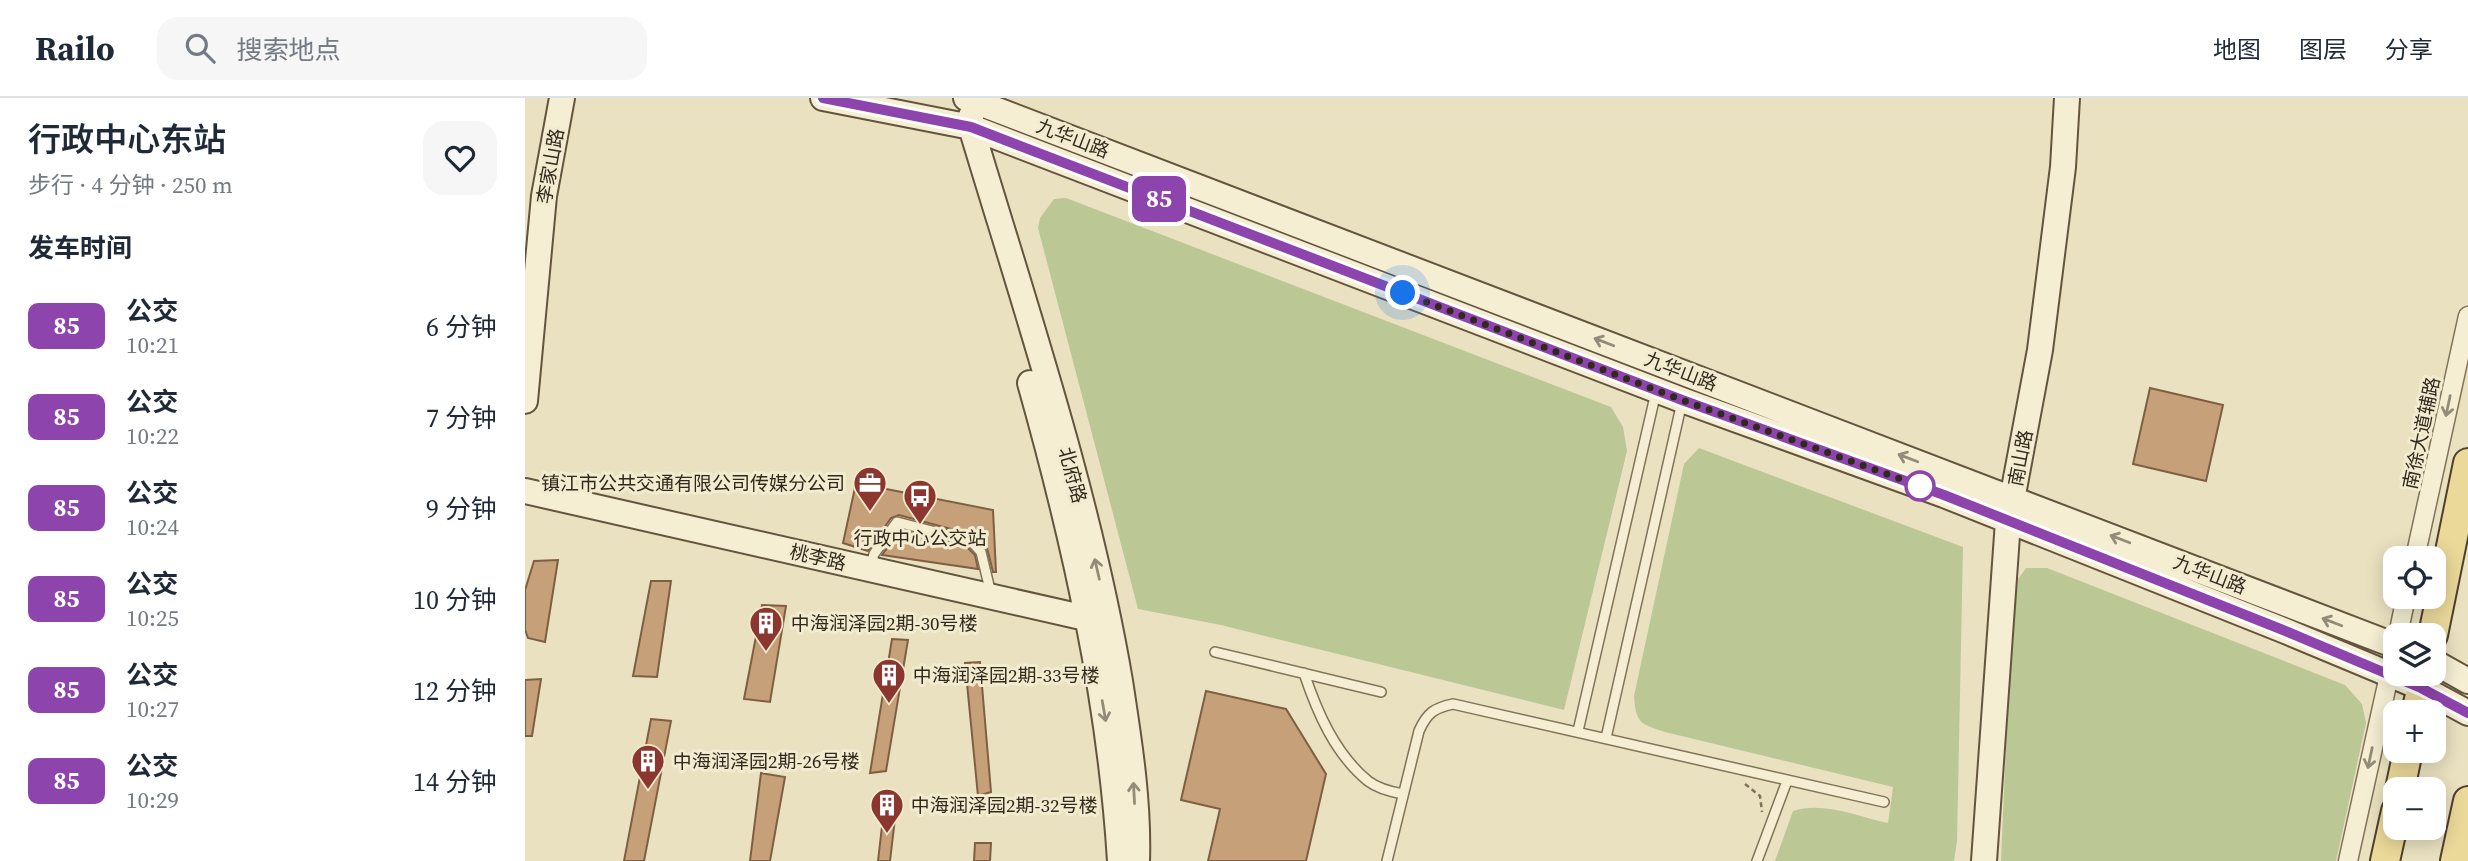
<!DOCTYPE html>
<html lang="zh">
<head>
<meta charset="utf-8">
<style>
	:root { --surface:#fff; --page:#f6f6f7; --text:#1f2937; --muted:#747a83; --line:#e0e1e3 }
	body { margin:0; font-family:"Source Serif 4","Noto Sans SC",serif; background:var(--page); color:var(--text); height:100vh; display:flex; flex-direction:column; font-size:26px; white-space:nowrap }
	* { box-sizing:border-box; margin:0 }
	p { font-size:23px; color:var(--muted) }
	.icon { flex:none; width:38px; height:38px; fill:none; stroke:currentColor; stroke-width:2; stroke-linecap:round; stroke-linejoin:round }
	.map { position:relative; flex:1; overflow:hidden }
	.side { display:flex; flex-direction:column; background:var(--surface); width:525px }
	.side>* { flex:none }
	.badge { padding:0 14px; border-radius:10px; font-size:24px; line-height:46px }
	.fabs { position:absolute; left:1858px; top:448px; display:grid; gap:14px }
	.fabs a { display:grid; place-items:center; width:63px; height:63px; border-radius:14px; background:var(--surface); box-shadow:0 4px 18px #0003; font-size:35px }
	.you { position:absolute; width:35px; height:35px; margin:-18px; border:5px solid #fff; border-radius:50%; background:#1a73e8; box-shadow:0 0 0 10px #1a73e833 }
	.map>.badge { position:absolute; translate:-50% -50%; box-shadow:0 0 0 4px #fff }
	h2 { padding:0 28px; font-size:26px; line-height:63px }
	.round { display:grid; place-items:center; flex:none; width:74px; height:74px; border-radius:21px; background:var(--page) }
	.head { display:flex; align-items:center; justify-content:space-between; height:119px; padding:0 28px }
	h1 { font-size:33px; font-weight:600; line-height:52px }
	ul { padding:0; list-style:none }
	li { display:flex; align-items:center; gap:21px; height:91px; padding:0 28px }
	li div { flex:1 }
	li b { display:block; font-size:26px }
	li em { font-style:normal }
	li .badge { min-width:77px; font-weight:700; text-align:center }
	header { display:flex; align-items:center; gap:42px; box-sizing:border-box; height:98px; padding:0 35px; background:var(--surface); border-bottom:2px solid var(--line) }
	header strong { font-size:33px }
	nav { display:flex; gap:38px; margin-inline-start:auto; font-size:24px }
	.search { width:490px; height:63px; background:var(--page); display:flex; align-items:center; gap:18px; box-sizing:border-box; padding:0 24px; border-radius:21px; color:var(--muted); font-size:26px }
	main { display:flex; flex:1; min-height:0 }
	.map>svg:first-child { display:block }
	.green { fill:#bcc796 }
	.building { fill:#c5a079; stroke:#7f5f42; stroke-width:2 }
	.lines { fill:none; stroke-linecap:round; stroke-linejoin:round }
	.lane-casing { stroke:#81725a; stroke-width:12 }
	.street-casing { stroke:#81725a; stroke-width:21 }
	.secondary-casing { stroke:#63543d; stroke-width:28 }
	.primary-casing { stroke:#4f402e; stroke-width:32 }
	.path { stroke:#81725a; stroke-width:2.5; stroke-dasharray:5 3.5; stroke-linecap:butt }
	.lane { stroke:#f5eed3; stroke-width:9 }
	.street { stroke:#f5eed3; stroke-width:18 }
	.secondary { stroke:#f5eed3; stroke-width:24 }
	.primary { stroke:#ebd99a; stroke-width:28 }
	.oneway { stroke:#948c78 }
	.line-casing { stroke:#fff; stroke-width:16 }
	.line { stroke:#8e44ad; stroke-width:10 }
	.walk { stroke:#32291d; stroke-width:7; stroke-dasharray:0 12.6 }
	.stop-dot { fill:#fff; stroke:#8e44ad; stroke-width:3.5 }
	.labels { text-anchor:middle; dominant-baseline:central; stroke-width:6; stroke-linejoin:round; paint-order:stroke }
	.street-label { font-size:19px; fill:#32291d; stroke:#f2ebcf }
	.poi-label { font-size:19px; fill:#32291d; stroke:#f2ebcf; text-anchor:start }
</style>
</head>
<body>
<header>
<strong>Railo</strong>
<div class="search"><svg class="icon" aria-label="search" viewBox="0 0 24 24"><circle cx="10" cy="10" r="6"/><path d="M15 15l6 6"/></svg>搜索地点</div>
<nav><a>地图</a><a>图层</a><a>分享</a></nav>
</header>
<main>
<section class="side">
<div class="head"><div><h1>行政中心东站</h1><p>步行 · 4 分钟 · 250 m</p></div><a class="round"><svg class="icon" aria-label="heart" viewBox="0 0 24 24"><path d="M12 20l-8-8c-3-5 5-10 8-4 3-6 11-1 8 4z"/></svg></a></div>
<h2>发车时间</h2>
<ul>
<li><span class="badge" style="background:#8e44ad;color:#fff">85</span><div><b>公交</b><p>10:21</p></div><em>6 分钟</em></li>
<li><span class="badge" style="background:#8e44ad;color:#fff">85</span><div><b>公交</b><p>10:22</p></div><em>7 分钟</em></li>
<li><span class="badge" style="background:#8e44ad;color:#fff">85</span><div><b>公交</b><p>10:24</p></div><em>9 分钟</em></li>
<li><span class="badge" style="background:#8e44ad;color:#fff">85</span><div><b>公交</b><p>10:25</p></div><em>10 分钟</em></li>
<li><span class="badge" style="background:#8e44ad;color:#fff">85</span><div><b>公交</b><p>10:27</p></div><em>12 分钟</em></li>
<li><span class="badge" style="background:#8e44ad;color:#fff">85</span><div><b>公交</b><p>10:29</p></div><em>14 分钟</em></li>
</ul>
</section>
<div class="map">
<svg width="1943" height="763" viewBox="0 0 1943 763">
	<rect width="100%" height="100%" fill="#eae1c0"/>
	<path class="green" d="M 541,100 L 1086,309 L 1098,329 L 1102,353 L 1039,612 L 696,527 L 613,511 L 513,130 L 515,120 L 529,101 Z
		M 1174,350 L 1438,449 L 1432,743 L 1429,763 L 1250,763 L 1268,713 C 1299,703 1333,719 1363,725 L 1368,689 L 1140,634 C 1115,626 1111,625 1109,598 L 1159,366 Z
		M 1501,470 L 1522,470 L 1820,587 L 1837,606 L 1841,625 L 1811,763 L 1476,763 L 1488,488 Z"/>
	<path class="building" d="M 1625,290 L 1698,307 L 1681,383 L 1608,366 Z
		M 331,385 L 468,412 L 471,474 L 468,474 L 462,450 L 448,437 L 374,417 L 366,420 L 343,453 L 318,445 Z
		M 375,432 L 442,449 L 450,457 L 453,471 L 357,457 Z
		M 33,462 L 20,544 L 3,540 L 0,532 L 0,492 L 9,463 Z
		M 126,483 L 146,483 L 132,579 L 108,578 Z
		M 237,507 L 261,508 L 245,604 L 219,601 Z
		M 367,541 L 383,542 L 361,673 L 345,675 Z
		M 455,564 L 466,694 L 453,698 L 440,565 Z
		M 16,581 L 7,638 L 0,638 L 0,582 Z
		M 681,593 L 761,611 L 801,676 L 781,763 L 683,763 L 695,711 L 656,702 Z
		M 126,621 L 146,623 L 119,763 L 99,763 Z
		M 236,675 L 260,679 L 245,763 L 225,763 Z
		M 359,711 L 371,712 L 365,763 L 353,763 Z
		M 450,745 L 466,745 L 465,763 L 449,763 Z"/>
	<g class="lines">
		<defs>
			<path id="lane" d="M 345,470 L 349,456 L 372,424 L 446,443 L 456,454 L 466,496
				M 690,554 L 856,594
				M 779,575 C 792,614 810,656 843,683 C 852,690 867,694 878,696
				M 1053,633 L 1131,294
				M 1081,640 L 1157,304
				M 862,763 L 894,633 C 902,615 909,610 928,606 L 1359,704
				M 1232,763 L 1262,683"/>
			<path id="street" d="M 1890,460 L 1943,218
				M 1873,537 L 1881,499
				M 1823,763 L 1871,546"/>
			<path id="secondary" d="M 298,0 L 446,29 L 1157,302 L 1419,397 L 1758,532 L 1897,590 L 1943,615
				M 441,0 L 1871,548
				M 446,18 L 446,29 C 501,212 563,395 595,583 C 604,642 614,703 612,763
				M 505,285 C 549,441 585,601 595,763
				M 0,303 L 19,98 L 37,0
				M 0,393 L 574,523
				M 1909,564 L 1943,583
				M 1459,763 L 1483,423 L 1515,252 L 1538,69 L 1542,0"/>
			<path id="primary" d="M 1908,537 L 1943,365
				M 1891,614 L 1900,576
				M 1875,691 L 1883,653
				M 1860,763 L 1871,713
				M 1930,763 L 1943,703"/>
		</defs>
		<use href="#lane" class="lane-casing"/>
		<use href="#street" class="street-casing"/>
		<use href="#secondary" class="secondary-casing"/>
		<use href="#primary" class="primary-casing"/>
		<path class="path" d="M 1220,686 L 1235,698 L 1237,714"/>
		<use href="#lane" class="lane"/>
		<use href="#street" class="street"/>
		<use href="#secondary" class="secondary"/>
		<use href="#primary" class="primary"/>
	</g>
	<defs><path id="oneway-shaft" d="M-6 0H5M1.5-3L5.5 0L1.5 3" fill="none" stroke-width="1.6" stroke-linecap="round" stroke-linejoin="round" transform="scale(1.75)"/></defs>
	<g class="oneway">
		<use href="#oneway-shaft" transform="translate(1079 244) rotate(-159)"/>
		<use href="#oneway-shaft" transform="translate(1923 308) rotate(102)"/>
		<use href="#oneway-shaft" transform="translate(1383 360) rotate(-159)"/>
		<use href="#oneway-shaft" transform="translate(1595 441) rotate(-159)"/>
		<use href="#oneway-shaft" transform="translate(572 471) rotate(-103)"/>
		<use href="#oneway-shaft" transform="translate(1807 524) rotate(-159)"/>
		<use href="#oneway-shaft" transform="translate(579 613) rotate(80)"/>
		<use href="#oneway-shaft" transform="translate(1845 660) rotate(102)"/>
		<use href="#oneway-shaft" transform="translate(609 695) rotate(-93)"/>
	</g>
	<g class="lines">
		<defs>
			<path id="line" d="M 298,0 L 446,29 L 1157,302 L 1419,397 L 1758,532 L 1896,590 L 1943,615"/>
		</defs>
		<use href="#line" class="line-casing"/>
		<use href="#line" class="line"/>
		<path class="walk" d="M 878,195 L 1157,302 L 1395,388"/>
	</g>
	<defs>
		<symbol id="office-pin" viewBox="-11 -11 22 30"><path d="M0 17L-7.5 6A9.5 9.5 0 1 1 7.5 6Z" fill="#8b362f" stroke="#f2ebcf"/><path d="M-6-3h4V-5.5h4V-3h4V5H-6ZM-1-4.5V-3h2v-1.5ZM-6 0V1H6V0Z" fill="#fff"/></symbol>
		<symbol id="bus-pin" viewBox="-11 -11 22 30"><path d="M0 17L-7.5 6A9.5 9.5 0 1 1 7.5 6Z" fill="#8b362f" stroke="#f2ebcf"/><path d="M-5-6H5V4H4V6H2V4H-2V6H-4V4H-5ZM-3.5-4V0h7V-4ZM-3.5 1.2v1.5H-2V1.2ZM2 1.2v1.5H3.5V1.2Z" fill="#fff"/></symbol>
		<symbol id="building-pin" viewBox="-11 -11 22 30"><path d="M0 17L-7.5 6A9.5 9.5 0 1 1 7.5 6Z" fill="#8b362f" stroke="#f2ebcf"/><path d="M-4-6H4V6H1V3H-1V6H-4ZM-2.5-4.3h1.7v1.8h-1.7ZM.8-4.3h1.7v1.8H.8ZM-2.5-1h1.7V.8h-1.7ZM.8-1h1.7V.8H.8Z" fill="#fff"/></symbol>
	</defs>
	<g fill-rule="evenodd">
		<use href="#office-pin" x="326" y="366" width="38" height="52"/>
		<use href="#bus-pin" x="376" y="379" width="38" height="52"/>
		<use href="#building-pin" x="222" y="506" width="38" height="52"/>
		<use href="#building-pin" x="345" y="558" width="38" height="52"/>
		<use href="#building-pin" x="104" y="644" width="38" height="52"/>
		<use href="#building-pin" x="343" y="688" width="38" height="52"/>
	</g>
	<circle class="stop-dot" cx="1395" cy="388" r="14"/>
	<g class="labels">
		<g class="street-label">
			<text transform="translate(548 40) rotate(21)">九华山路</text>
			<text transform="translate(25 68) rotate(-80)">李家山路</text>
			<text transform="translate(1156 273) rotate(21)">九华山路</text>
			<text transform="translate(1896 335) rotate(-78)">南徐大道辅路</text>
			<text transform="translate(1495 360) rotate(-79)">南山路</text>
			<text transform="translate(548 377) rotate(75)">北府路</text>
			<text transform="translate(293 459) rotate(13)">桃李路</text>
			<text transform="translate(1685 476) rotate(21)">九华山路</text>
		</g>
		<g class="poi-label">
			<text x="320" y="385" text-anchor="end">镇江市公共交通有限公司传媒分公司</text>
			<text x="395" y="440" text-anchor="middle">行政中心公交站</text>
			<text x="266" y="525">中海润泽园2期-30号楼</text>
			<text x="388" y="577">中海润泽园2期-33号楼</text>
			<text x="148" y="663">中海润泽园2期-26号楼</text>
			<text x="386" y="707">中海润泽园2期-32号楼</text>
		</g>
	</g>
</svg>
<div class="fabs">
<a><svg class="icon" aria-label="locate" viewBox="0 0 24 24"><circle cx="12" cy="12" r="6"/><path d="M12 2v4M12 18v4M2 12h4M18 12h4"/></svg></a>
<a><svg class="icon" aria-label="layers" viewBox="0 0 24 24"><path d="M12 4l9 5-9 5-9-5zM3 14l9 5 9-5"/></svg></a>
<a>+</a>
<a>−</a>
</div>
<div class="you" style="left:878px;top:195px"></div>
<b class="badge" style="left:634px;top:101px;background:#8e44ad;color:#fff">85</b>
</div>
</main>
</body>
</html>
